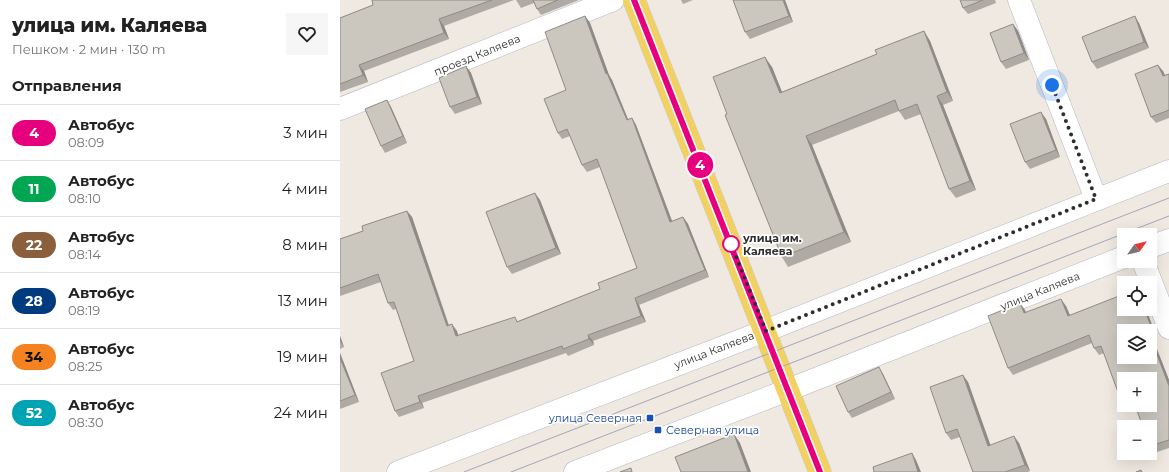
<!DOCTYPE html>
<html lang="ru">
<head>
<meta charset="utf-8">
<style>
	:root { --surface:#fff; --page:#f6f6f6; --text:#222; --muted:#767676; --line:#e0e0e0 }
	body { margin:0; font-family:Montserrat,sans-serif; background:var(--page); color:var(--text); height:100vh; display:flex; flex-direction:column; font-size:15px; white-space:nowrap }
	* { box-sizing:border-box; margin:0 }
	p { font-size:13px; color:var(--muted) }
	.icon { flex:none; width:22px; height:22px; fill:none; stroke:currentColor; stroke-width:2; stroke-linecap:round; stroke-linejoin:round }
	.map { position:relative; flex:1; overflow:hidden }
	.sheet { display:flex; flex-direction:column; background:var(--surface); width:340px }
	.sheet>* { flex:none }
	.badge { padding:0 8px; border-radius:13px; font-size:14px; line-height:26px }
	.needle { width:26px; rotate:56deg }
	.fabs { position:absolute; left:777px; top:228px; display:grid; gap:8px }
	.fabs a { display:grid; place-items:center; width:40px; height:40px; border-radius:0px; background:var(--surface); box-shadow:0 4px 16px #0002; font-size:20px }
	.you { position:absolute; width:20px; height:20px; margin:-10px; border:3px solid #fff; border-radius:50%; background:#1a73e8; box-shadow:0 0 0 6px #1a73e833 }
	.map>.badge { position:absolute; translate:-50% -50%; box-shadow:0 0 0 2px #fff }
	h2 { padding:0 12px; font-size:15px; line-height:36px }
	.round { display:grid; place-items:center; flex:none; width:42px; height:42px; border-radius:0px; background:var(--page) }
	.head { display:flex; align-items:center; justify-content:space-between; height:68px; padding:0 12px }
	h1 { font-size:19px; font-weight:800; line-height:30px }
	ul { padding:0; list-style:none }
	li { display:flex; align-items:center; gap:12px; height:56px; padding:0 12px; border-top:1px solid var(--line) }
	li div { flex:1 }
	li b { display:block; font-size:15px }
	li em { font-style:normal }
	li .badge { min-width:44px; font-weight:700; text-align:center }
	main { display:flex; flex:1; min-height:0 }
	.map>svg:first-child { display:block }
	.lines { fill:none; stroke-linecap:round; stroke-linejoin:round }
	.minor-casing { stroke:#b4b7c1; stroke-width:23 }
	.major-casing { stroke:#c9c9c9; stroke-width:23 }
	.minor { stroke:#fff; stroke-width:22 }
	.major { stroke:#f2d163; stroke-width:22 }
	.tram { stroke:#a3a6b8; stroke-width:1 }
	.wall { fill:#afaba4; fill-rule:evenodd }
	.shaded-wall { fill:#8e8b86 }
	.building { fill:#cbc7bf; stroke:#8e8b86 }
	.line-casing { stroke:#fff; stroke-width:9 }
	.line { stroke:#e6007e; stroke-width:6 }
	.walk { stroke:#2e2e2e; stroke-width:4; stroke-dasharray:0 7.2 }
	.stop-dot { fill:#fff; stroke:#e6007e; stroke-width:2 }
	.transit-dot { fill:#1a4fb4; stroke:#fff; stroke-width:1.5 }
	.labels { text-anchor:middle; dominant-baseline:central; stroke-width:3.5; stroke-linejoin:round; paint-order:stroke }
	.street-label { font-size:11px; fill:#2e2e2e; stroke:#fff }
	.stop-label { font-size:11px; font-weight:bold; fill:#2e2e2e; stroke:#fff; text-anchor:start }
	.transit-label { font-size:11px; fill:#164399; stroke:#fff; text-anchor:end }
</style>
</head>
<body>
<main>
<section class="sheet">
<div class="head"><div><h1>улица им. Каляева</h1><p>Пешком · 2 мин · 130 m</p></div><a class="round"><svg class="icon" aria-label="heart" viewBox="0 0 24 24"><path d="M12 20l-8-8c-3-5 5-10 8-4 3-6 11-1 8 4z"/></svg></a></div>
<h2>Отправления</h2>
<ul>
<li><span class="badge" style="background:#e6007e;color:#fff">4</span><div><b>Автобус</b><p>08:09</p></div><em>3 мин</em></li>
<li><span class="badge" style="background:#00a651;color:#fff">11</span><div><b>Автобус</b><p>08:10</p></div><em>4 мин</em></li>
<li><span class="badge" style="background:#8b5e3c;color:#fff">22</span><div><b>Автобус</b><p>08:14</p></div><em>8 мин</em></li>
<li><span class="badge" style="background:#003b80;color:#fff">28</span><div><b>Автобус</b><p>08:19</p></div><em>13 мин</em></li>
<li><span class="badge" style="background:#f58220;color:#111">34</span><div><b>Автобус</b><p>08:25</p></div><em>19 мин</em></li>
<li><span class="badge" style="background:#00a3b4;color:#fff">52</span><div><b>Автобус</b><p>08:30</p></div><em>24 мин</em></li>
</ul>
</section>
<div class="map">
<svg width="829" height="472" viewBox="0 0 829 472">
	<rect width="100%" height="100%" fill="#efe9e1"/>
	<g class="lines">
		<defs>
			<path id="minor" d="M 679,0 L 756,199
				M 0,109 L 273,0
				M 810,247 L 829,240
				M 803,261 L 829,328
				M 58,472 L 425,331 L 829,171
				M 235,472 L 448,390 L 784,257"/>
			<path id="major" d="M 294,0 L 480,472"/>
		</defs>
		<use href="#minor" class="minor-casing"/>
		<use href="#major" class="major-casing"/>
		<use href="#minor" class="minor"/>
		<use href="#major" class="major"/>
		<path class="tram" d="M 124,472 L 829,198
			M 171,472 L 829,216"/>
	</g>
	<path class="wall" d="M 32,0 L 174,0 L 104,26 L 109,39 L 24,71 L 28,82 L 0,92 L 0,18 L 33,5 Z
		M 176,0 L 239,0 L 201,15 L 197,9 L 194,3 L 181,8 Z
		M 341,0 L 353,0 L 343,4 Z
		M 393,0 L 445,0 L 453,22 L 410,39 L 405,32 Z
		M 620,0 L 655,0 L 656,3 L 628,14 L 623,8 Z
		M 245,16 L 250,23 L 269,75 L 272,80 L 288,119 L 292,118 L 296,125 L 332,221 L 343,217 L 348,224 L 369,277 L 299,305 L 306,322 L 253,341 L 254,345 L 228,356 L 226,353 L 82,403 L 84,408 L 59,417 L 55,411 L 74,361 L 56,309 L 53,310 L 48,303 L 41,282 L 0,296 L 0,239 L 23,231 L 67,211 L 72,217 L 109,325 L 117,331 L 118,335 L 178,321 L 260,289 L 297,268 L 260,167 L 247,172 L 242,165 L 230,136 L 222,139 L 218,133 L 226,90 Z
		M 799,23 L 809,48 L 757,69 L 752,62 Z
		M 673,24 L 678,31 L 689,60 L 666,69 L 661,62 Z
		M 584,31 L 590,41 L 613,101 L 603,105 L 636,190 L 616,198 L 609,189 L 581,114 L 565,120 L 559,111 L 472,145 L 511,242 L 448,267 L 442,257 L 387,114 L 432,67 L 442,92 L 537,54 Z
		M 126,66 L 131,73 L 142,104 L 115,114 L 110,107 Z
		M 823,71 L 825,75 L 829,74 L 829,118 L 816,123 L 811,117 Z
		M 47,100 L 51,107 L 67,143 L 45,153 L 41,146 Z
		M 706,119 L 720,157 L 690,169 L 685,162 Z
		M 200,200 L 221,254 L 172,274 L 167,267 Z
		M 726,306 L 730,315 L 806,309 L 815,333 L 811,334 L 829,380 L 829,448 L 814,453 L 810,448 L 810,405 L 784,379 L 784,399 L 783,399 L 778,392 L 764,353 L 759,355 L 754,348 L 752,343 L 673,375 L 668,368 L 685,310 L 686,313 ZM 784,331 L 810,331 L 810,357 Z
		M 0,336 L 4,347 L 0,349 Z
		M 0,353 L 19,402 L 0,409 Z
		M 543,374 L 555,399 L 512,418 L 508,412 Z
		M 628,382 L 650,445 L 679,443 L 690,471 L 688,472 L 633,472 L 620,437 L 611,440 L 606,433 Z"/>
	<path class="shaded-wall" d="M 443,0 L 445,0 L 453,22 L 449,16 Z
		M 245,16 L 250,23 L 269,75 L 272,80 L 291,127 L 287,120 L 266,74 Z
		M 795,16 L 799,23 L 809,48 L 804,42 Z
		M 99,19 L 104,26 L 109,39 L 104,33 Z
		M 673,24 L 678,31 L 689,60 L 684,53 Z
		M 584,31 L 590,41 L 613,101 L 607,92 Z
		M 425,57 L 432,67 L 446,102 L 440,93 Z
		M 19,65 L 24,71 L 28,82 L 23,75 Z
		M 818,65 L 823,71 L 828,83 L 823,76 Z
		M 126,66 L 131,73 L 142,104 L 137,97 Z
		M 597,96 L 603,105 L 636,190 L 630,181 Z
		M 47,100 L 51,107 L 67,143 L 63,136 Z
		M 701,112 L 706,119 L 720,157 L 716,150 Z
		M 292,118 L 296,125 L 335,229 L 330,222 Z
		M 466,136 L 472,145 L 511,242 L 504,232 Z
		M 195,193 L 200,200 L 221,254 L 216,248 Z
		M 67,211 L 72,217 L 111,333 L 107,326 Z
		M 343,217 L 348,224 L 369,277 L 365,270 Z
		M 295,298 L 299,305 L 306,322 L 301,316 Z
		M 721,299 L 726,306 L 733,323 L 728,316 Z
		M 680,303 L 685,310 L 689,320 L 684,313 Z
		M 804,309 L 806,309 L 815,333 L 811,326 Z
		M 112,324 L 117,331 L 120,343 L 116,336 Z
		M 810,332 L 811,334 L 829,380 L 829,386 L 810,336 Z
		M 248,335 L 253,341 L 254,345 L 249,339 Z
		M 0,336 L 4,347 L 0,341 Z
		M 0,353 L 19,402 L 15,395 L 0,358 Z
		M 539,367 L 543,374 L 555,399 L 551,392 Z
		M 623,375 L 628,382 L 653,452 L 648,446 Z
		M 78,396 L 82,403 L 84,408 L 80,402 Z
		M 394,434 L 400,443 L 411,472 L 408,472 Z
		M 674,436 L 679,443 L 690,471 L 685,465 Z
		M 572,453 L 576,460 L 581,472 L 578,472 Z"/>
	<path class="building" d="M 32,0 L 152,0 L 99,19 L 104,33 L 19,65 L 23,75 L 0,84 L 0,18 L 33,5 Z
		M 193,0 L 218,0 L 197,9 Z
		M 393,0 L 443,0 L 449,16 L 405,32 Z
		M 620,0 L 643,0 L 623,8 Z
		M 245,16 L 266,74 L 267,73 L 287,120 L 292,118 L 330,222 L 343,217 L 365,270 L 295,298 L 301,316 L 248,335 L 249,339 L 223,349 L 222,346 L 78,396 L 80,402 L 55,411 L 41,373 L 74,361 L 54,302 L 48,303 L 38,274 L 0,288 L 0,239 L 23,231 L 22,226 L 67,211 L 107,326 L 112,324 L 116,336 L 175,317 L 177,322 L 260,289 L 258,283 L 297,268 L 257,159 L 242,165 L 227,129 L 218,133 L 204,99 L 226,90 L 205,32 Z
		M 795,16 L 804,42 L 752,62 L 742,37 Z
		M 673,24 L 684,53 L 661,62 L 650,33 Z
		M 584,31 L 607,92 L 597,96 L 630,181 L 609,189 L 577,104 L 559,111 L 555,100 L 466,136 L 504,232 L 442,257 L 385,115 L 387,114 L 373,77 L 425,57 L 440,93 L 537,54 L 535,50 Z
		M 818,65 L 823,76 L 829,74 L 829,110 L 811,117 L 795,74 Z
		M 126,66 L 137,97 L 110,107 L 99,78 Z
		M 47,100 L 63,136 L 41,146 L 25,109 Z
		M 701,112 L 716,150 L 685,162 L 670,124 Z
		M 195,193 L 216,248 L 167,267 L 146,212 Z
		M 784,294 L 784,309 L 804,309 L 811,326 L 807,328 L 808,331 L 784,331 L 784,357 L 810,357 L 810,336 L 829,386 L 829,440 L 810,446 L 810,427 L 803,427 L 795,405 L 810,405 L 810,379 L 784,379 L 784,390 L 778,392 L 761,346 L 754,348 L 749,335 L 668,368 L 648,316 L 680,303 L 684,313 L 721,299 L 728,316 Z
		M 0,358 L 15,395 L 0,401 Z
		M 539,367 L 551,392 L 508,412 L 496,386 Z
		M 623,375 L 648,446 L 674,436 L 685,465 L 665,472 L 633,472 L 617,429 L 606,433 L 590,387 Z
		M 394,434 L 408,472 L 341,472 L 335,457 Z
		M 572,453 L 578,472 L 534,472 L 533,467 Z
		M 291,468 L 292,472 L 280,472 Z
		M 801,470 L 802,472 L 796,472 Z"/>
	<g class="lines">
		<defs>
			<path id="line" d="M 294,0 L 480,472"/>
		</defs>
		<use href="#line" class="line-casing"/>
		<use href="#line" class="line"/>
		<path class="walk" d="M 391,244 L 426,331 L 756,199 L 712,85"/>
	</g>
	<circle class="stop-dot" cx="391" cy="244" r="8"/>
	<g class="transit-dot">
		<rect x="306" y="414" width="8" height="8" rx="2"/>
		<rect x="314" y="426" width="8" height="8" rx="2"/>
	</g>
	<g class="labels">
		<g class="street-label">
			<text transform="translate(137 55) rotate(-22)">проезд Каляева</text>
			<text transform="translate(700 291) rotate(-22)">улица Каляева</text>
			<text transform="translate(374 350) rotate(-21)">улица Каляева</text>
		</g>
		<g class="stop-label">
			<text x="403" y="238">улица им.<tspan x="403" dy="13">Каляева</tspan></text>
		</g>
		<g class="transit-label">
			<text x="302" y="418">улица Северная</text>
			<text x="326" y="430" text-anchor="start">Северная улица</text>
		</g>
	</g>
</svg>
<div class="fabs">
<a><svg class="needle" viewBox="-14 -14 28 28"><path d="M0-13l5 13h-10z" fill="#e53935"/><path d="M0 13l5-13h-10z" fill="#767676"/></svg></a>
<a><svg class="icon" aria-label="locate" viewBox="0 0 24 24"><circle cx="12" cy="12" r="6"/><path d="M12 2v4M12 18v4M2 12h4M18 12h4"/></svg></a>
<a><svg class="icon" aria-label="layers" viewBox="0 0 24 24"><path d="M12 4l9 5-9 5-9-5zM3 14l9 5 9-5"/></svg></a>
<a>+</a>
<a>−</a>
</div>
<div class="you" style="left:712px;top:85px"></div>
<b class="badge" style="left:360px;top:165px;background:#e6007e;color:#fff">4</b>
</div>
</main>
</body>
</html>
